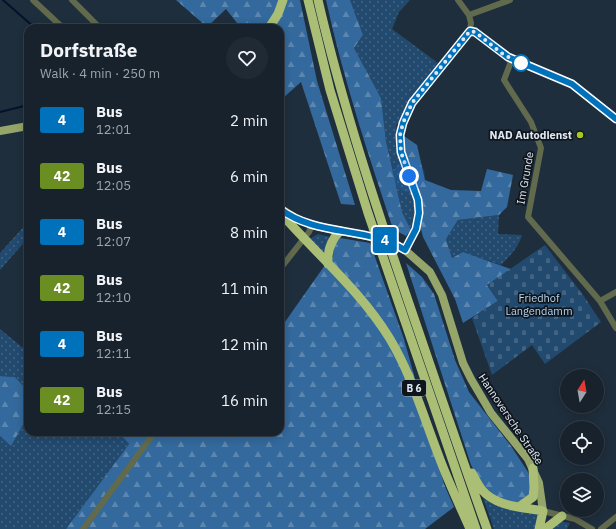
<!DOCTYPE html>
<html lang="en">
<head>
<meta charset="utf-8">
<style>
	:root { --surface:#17222d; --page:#202a35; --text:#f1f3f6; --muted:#9ea4aa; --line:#363f49 }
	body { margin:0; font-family:"IBM Plex Sans",sans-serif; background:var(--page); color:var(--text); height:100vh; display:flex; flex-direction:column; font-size:15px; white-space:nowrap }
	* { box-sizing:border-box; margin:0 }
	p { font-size:13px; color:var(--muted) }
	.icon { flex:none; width:22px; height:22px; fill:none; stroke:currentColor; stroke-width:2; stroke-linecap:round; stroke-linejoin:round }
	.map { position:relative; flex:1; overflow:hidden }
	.details { position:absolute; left:24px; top:24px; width:260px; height:412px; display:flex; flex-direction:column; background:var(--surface); border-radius:12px; box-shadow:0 2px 10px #0003,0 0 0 1px var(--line) }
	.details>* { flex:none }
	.badge { padding:0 8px; border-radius:3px; font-size:14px; line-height:26px }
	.needle { width:26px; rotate:11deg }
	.buttons { position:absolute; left:560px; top:369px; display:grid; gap:8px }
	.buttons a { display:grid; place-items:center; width:44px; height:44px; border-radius:50%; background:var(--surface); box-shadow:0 2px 10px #0003,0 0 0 1px var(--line); font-size:20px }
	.you { position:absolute; width:20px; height:20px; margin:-10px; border:3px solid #fff; border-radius:50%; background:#1a73e8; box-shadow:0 0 0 6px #1a73e833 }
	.map>.badge { position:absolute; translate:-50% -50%; box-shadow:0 0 0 2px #fff }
	.round { display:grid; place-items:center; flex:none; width:42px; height:42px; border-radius:21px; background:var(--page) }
	.overview { display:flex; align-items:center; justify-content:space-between; height:68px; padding:0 16px }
	h1 { font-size:19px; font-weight:800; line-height:30px }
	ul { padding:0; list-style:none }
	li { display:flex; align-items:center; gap:12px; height:56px; padding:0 16px }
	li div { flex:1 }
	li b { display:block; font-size:15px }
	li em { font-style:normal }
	li .badge { min-width:44px; font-weight:700; text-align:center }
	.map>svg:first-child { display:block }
	.grass { fill:url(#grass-dots) }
	.forest { fill:url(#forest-firs) }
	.cemetery { fill:url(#cemetery-stones) }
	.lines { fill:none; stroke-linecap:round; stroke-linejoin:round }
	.stream { stroke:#00142d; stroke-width:2 }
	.minor { stroke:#616a4d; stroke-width:6 }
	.major { stroke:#96a66a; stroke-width:8 }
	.highway { stroke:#aabe75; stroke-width:9 }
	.line-casing { stroke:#fff; stroke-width:9 }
	.line { stroke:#0072bc; stroke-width:6 }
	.walk { stroke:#e0e9f3; stroke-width:4; stroke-dasharray:0 7.2 }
	.stop-dot { fill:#fff; stroke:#0072bc; stroke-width:2 }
	.poi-dot { fill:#a7c81e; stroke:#0f151c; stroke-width:1.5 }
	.labels { text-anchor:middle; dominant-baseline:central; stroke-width:3.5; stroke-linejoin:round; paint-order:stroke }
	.shield { fill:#0f151c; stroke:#a1a9b2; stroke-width:1 }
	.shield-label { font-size:10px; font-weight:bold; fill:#e0e9f3 }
	.poi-label { font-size:11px; font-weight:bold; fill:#e0e9f3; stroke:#0f151c; text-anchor:end }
	.street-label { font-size:11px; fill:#e0e9f3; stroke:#0f151c }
	.park-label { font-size:11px; fill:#b7d4f1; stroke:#0f151c }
</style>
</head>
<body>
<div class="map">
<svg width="616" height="529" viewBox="0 0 616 529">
	<defs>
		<pattern id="grass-dots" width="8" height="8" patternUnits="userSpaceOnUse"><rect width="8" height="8" fill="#224a6f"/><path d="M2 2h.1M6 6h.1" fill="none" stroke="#426484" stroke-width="1.8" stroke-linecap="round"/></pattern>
		<pattern id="forest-firs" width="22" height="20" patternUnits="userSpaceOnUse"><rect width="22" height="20" fill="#33699c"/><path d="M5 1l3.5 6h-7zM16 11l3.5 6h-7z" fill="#5a86af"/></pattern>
		<pattern id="cemetery-stones" width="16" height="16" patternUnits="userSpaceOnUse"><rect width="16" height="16" fill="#224a6f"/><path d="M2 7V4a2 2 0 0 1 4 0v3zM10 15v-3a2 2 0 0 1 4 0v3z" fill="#426484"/></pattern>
	</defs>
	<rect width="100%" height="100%" fill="#1f2e3c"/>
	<path class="grass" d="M 350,0 L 410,0 L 399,12 L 392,29 L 438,63 L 420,87 L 396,126 L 399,133 L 396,148 L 415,206 L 411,230 L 402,212 L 386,141 L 381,98 L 354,48 L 363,35 Z
		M 499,215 L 498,234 L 522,235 C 518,248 510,256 501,265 L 463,252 L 452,258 L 446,239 L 458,220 Z
		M 28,222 L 28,238 L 0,270 L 0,253 Z
		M 318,234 L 331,237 L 325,256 L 309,239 Z
		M 0,329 L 28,352 L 28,391 L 15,377 L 0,376 Z
		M 28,416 L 28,432 L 118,432 L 129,444 L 66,529 L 0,529 L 0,436 L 11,445 Z
		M 483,498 L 497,506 L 538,513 L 539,516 L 535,529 L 494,529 Z
		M 564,522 L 570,523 L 567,529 L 549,529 L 559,523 Z"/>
	<path class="forest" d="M 176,0 L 300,0 L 317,81 L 355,205 L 341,204 L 301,82 L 283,98 L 280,95 L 280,28 L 241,28 L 226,9 L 207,27 Z
		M 326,0 L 350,0 L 363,35 L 354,48 L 381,98 L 386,141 L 402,212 L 411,230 L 406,236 L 393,229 C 368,154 343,78 326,0 Z
		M 404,136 L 417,145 L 425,180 L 451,190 L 481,191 L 487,169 L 513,175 L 507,207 L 499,215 L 458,220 L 446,239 L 452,258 L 463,252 L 511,269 L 487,285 L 498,301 L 463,323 L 455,299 L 423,237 L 421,229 L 422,213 L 418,192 L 404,151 Z
		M 340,238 L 370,243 L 404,339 L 444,484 L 454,507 L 425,529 L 66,529 L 129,444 L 118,432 L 280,432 L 280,329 L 325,265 L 333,257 L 334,246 Z
		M 406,263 L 422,277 L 434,294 L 455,360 L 469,392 L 511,446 L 528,472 L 532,488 L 527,498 L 522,502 L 515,503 L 496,497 L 483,487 L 471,465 Z
		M 0,376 L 15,377 L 28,391 L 28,416 L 11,446 L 0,436 Z"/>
	<path class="cemetery" d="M 545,245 L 583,295 L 601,322 L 545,364 L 532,345 L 492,375 L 472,318 L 498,301 L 487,285 Z"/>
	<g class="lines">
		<path class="stream" d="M 3,0 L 35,28
			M 0,112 L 28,105"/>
		<path class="minor" d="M 33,0 L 63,28
			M 72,0 L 100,28
			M 458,0 L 469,15
			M 470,31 L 475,32 L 507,57 L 572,84 L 616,119
			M 512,59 L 504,80 L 531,122 L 541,148 L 528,217 L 600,301 L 616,328
			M 405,250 L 416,229 L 419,213 L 418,200 L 401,152 L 400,135 L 403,123 L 412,103 L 470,31 L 471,23 L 469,15 L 510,0
			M 280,269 L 309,232 L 312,225
			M 600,301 L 616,292
			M 543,511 L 575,519 L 592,529
			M 83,529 L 155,432
			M 601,529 L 616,517"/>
		<path class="major" d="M 0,131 L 28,126
			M 281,209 L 297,219 L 312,225 L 381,239 L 394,243 L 405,250 L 430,272 L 442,295 L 463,363 L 471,379 L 491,413 L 528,459 L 539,483 L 543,511"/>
		<path class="highway" d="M 308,0 L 330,90 L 368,213 L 476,529
			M 318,0 C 343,108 378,213 414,318 C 438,388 462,459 487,529
			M 269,28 L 278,14 L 283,0
			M 282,210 L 286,219 C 321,258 362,293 390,339 C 411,374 423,415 438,454 C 447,479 459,504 470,529
			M 328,264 C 327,250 331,240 340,231
			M 472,473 C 475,479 478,485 482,490 C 496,507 523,507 543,511 L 539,529
			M 519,507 L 533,497 L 534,488 L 533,468
			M 545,529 L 562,516"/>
	</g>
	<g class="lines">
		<defs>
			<path id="line" d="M 280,209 C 317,237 367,226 405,250 L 416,229 L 419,213 L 418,200 L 401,152 L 400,135 L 403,123 L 412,103 L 470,31 L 475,32 L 508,57 L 572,84 L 616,119"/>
		</defs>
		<use href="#line" class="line-casing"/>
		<use href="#line" class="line"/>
		<path class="walk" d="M 409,176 L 401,152 L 400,135 L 403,123 L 412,103 L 470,31 L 475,32 L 504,55 L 524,64 L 521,63"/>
	</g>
	<circle class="stop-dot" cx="521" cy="63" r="8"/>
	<circle class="poi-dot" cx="580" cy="135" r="4"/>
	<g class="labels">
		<rect class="shield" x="402" y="380" width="24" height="16" rx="3"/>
		<g class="shield-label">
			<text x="414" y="388">B 6</text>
		</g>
		<g class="poi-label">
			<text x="572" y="135">NAD Autodienst</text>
		</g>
		<g class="street-label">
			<text transform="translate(525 178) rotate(-80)">Im Grunde</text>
			<text transform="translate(511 419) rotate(56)">Hannoversche Straße</text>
		</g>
		<g class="park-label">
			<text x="539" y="298">Friedhof<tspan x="539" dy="13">Langendamm</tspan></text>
		</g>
	</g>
</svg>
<div class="buttons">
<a><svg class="needle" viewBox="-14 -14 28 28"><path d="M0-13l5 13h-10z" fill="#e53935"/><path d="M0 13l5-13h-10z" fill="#9ea4aa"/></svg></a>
<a><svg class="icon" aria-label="locate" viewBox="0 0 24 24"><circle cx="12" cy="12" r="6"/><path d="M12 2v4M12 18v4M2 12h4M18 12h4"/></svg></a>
<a><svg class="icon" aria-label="layers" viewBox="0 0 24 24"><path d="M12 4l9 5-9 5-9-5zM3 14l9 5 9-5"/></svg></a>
</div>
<div class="you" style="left:409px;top:176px"></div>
<b class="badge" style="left:385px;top:240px;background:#0072bc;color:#fff">4</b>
<section class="details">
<div class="overview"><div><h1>Dorfstraße</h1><p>Walk · 4 min · 250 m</p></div><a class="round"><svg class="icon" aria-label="heart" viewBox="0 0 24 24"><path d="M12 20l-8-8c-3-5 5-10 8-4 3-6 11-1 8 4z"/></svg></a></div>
<ul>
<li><span class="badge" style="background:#0072bc;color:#fff">4</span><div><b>Bus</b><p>12:01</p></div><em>2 min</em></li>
<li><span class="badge" style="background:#6b8e23;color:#fff">42</span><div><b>Bus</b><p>12:05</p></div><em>6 min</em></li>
<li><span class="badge" style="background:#0072bc;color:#fff">4</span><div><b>Bus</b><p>12:07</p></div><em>8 min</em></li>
<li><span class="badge" style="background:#6b8e23;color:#fff">42</span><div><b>Bus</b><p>12:10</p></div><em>11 min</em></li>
<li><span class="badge" style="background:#0072bc;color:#fff">4</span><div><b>Bus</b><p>12:11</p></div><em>12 min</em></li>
<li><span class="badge" style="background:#6b8e23;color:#fff">42</span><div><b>Bus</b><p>12:15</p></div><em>16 min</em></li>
</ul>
</section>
</div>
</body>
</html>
